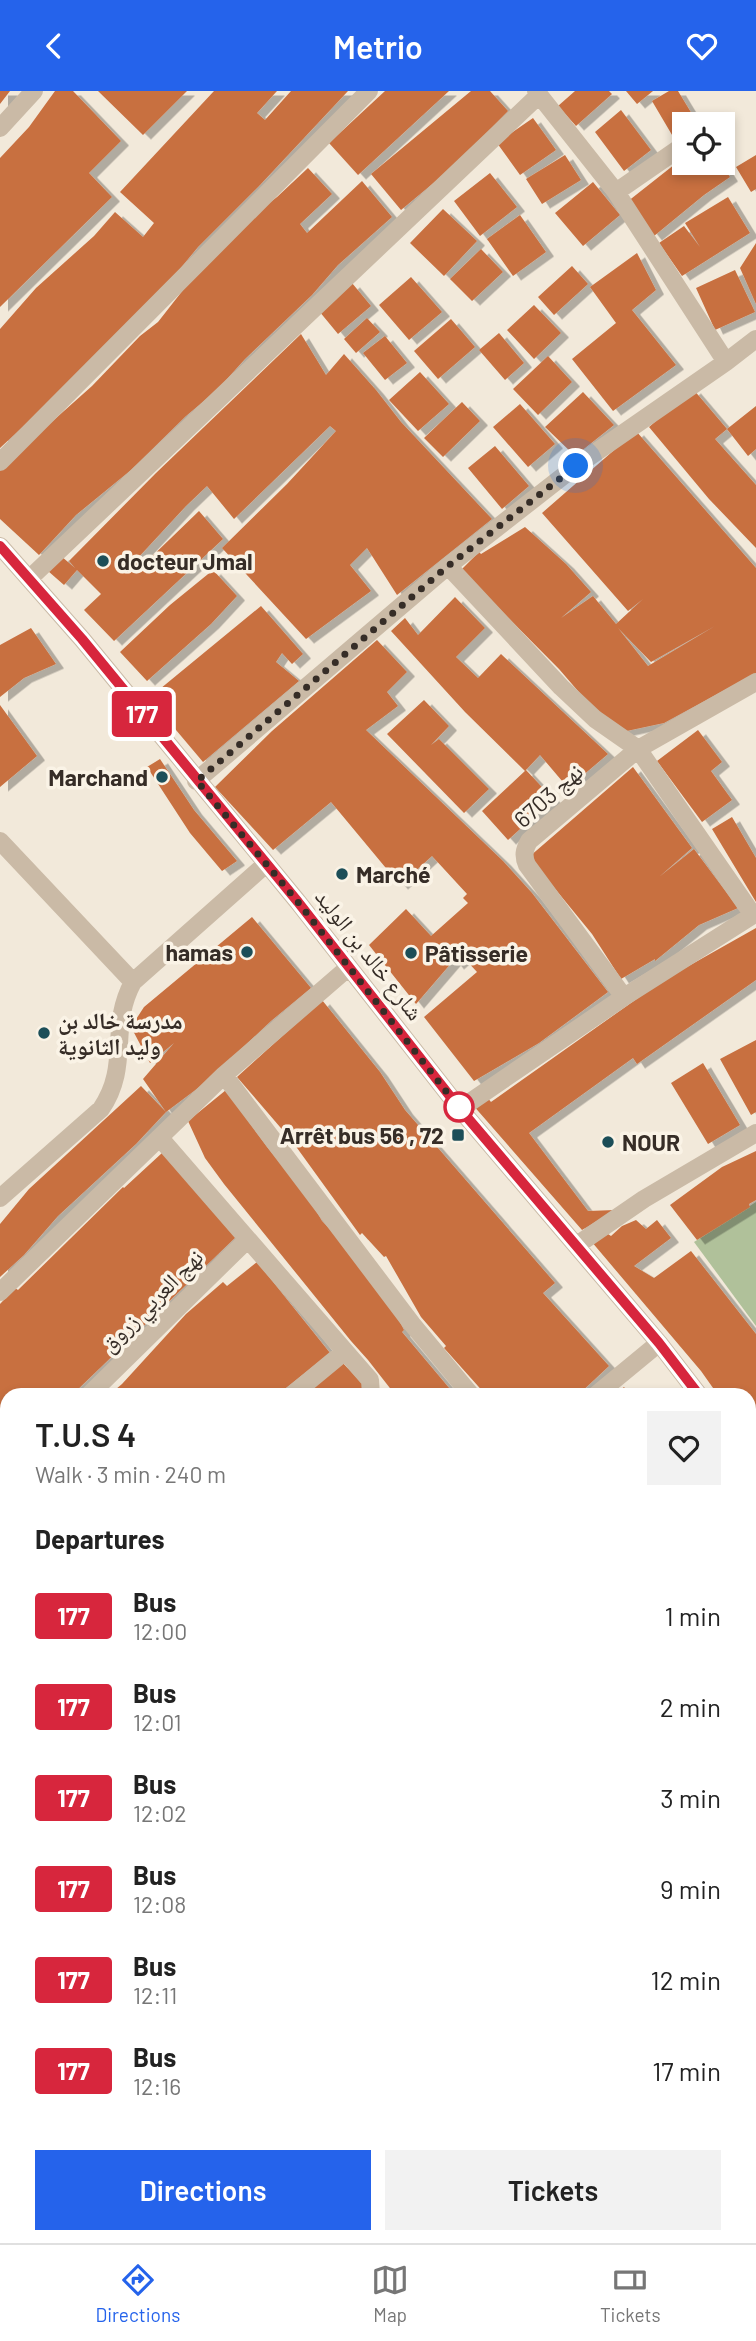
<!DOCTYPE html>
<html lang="en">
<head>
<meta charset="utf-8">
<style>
	:root { --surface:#fff; --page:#f2f2f2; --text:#222; --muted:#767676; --line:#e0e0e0; --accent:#2563eb }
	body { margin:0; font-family:Barlow,"Noto Naskh Arabic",sans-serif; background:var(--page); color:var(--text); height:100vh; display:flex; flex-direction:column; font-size:26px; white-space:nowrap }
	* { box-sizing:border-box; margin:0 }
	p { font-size:23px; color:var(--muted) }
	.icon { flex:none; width:38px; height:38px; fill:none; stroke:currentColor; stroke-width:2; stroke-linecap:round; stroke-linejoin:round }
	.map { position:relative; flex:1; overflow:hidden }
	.drawer { position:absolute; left:0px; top:1297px; width:756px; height:856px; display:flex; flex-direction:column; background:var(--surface); border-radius:21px 21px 0 0; box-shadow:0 4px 10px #0003 }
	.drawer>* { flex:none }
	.badge { padding:0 14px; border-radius:5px; font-size:24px; line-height:46px }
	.fabs { position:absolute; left:672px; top:21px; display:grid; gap:14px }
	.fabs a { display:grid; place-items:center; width:63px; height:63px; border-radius:0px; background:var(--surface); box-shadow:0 4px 10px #0003; font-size:35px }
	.you { position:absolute; width:35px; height:35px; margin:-18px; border:5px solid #fff; border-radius:50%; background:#1a73e8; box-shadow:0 0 0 10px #1a73e833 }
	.map>.badge { position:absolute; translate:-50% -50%; box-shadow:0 0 0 4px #fff }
	h2 { padding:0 35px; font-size:26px; line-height:63px }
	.round { display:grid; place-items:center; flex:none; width:74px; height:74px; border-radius:0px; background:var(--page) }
	.headline { display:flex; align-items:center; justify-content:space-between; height:119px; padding:0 35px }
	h1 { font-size:33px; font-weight:600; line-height:52px }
	.button { display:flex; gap:14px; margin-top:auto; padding:14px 35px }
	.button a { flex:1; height:80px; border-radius:0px; background:var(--accent); color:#fff; font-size:28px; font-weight:600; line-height:80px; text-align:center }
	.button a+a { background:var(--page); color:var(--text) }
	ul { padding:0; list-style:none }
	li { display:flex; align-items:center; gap:21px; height:91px; padding:0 35px }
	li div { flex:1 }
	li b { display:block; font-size:26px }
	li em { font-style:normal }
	li .badge { min-width:77px; font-weight:700; text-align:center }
	header { display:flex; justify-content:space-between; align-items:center; height:91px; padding:0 35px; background:var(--accent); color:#fff; font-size:32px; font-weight:600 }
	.dock { display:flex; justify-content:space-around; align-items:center; height:98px; border-top:2px solid var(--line); background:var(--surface); font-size:19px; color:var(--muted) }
	.dock a { display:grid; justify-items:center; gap:4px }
	.dock .current { color:var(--accent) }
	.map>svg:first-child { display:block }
	.green { fill:#b0c19a }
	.building { fill:#c87041; fill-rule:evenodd; filter:url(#shadow) }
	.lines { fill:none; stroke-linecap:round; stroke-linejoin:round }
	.minor { stroke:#cabaa6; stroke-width:18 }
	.line-casing { stroke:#fff; stroke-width:16 }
	.line { stroke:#d7263d; stroke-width:10 }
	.walk { stroke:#362d27; stroke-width:7; stroke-dasharray:0 12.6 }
	.poi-dot { fill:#1c4e58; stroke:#faf3e6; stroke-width:2.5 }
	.stop-dot { fill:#fff; stroke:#d7263d; stroke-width:3.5 }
	.labels { text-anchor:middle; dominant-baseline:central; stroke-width:7; stroke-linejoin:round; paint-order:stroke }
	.poi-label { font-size:23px; font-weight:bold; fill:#362d27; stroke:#faf3e6; text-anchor:start }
	.street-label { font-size:23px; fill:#362d27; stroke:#faf3e6 }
</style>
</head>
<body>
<header><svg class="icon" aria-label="back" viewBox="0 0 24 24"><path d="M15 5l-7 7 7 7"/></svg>Metrio<svg class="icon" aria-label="heart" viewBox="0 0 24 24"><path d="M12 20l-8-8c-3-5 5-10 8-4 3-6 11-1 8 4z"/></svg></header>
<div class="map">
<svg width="756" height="2152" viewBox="0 0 756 2152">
	<defs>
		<filter id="shadow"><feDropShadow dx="8" dy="4.5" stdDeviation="0" flood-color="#0004"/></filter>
	</defs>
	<rect width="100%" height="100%" fill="#f2e9da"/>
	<path class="green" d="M 756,1111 L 756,1235 L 694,1151 Z"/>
	<path class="building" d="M 0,0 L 10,0 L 0,13 Z
		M 55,0 L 73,0 L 121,50 L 89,82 L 112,106 L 0,216 L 0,67 L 29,36 Z
		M 98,0 L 187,0 L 143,44 Z
		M 214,0 L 277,0 L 257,22 L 265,29 L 291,0 L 348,0 L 260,94 L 198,156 L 179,179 L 113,247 L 97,267 L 0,357 L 0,238 L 36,197 L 94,145 L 115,121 L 143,146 L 154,132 L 120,101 Z
		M 385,0 L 449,0 L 358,84 L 329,52 Z
		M 471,0 L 490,0 L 508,20 L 455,74 L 401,119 L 371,83 Z
		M 575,0 L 609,0 L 612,3 L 576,35 L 558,15 Z
		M 626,0 L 653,0 L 637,13 Z
		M 669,0 L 678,0 L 698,33 L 684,33 L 684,43 L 675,49 L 652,10 Z
		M 621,19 L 651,59 L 624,80 L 595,41 Z
		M 533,27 L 556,59 L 520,84 L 497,52 Z
		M 565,64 L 581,89 L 542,113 L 526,88 Z
		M 756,64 L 756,98 L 751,101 L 736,76 Z
		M 684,66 L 684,72 L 721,72 L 730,86 L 704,104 L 654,145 L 627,111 Z
		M 308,77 L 332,103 L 300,133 L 307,142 L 362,90 L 392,126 L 338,174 L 312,204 L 245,268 L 217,299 L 186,325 L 131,379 L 76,424 L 39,464 L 0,428 L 0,377 L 92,295 L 140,245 L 158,231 L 212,162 L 252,125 L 277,106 Z
		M 490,82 L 517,116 L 480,145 L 454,110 Z
		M 593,91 L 620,124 L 583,155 L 555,122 Z
		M 728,106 L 750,142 L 682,185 L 659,152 L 684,135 L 700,156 L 685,132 Z
		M 443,118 L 477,150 L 444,185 L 410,152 Z
		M 520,124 L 546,161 L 513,185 L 487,148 Z
		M 756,152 L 756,213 L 740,177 Z
		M 481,158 L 503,181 L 472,210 L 450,188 Z
		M 637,162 L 656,199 L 632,219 L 676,274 L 613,320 L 572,268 L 616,232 L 590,196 Z
		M 572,175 L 588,193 L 554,224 L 538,206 Z
		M 735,179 L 755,221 L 715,239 L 696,197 Z
		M 411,186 L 442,221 L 409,249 L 379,214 Z
		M 352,192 L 371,215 L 338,243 L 319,220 Z
		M 534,214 L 561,242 L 534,268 L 507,239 Z
		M 367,227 L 380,241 L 356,262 L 344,248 Z
		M 451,228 L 475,256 L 438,288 L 414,260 Z
		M 499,242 L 524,272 L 505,289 L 479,259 Z
		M 301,243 L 326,284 L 344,263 L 376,299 L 401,331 L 492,428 L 397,504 L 367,457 L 350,474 L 371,500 L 306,548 L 222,457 L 287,393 L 336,340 L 330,335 L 234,428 L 207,395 L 186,415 L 136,469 L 142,475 L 199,420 L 223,448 L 114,550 L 84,519 L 101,503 L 77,479 L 64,494 L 48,480 L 61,465 L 75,477 L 69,470 L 156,382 Z
		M 385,245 L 407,272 L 385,289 L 363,262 Z
		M 548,265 L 572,291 L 538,324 L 513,298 Z
		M 420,281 L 449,313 L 418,340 L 389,309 Z
		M 693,298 L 727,338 L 715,348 L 756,394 L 756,457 L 709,408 L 649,336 Z
		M 583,301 L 614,334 L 575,365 L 545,336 Z
		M 462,311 L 480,330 L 443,366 L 424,347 Z
		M 520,313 L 555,353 L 528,376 L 493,336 Z
		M 756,315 L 756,358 L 748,365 L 727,338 Z
		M 636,340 L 756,477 L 756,582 L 664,632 L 622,641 L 584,607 L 559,578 L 461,479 L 479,461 L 481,463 L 525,436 L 566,473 L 591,501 L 561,527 L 593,505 L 616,533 L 643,508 L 628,520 L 542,422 ZM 715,535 L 648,575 L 618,537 L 651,571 Z
		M 495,355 L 529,395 L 502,418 L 468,377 Z
		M 213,479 L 237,505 L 211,533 L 147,590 L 120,561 L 170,514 Z
		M 455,506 L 485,537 L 456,566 L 478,587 L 501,563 L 608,663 L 568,697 L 540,664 L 525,680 L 465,621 L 391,540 L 405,527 L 418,544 Z
		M 261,515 L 303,563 L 292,573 L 282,562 L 276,571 L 299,590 L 203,671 L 149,607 Z
		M 31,537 L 56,573 L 24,587 L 0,606 L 0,554 Z
		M 377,549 L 407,581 L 387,601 L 398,615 L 366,639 L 503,770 L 532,802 L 608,901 L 539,952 L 474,990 L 424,926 L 477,881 L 464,867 L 456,874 L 453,870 L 416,913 L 369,854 L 406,818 L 431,845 L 468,812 L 463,807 L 467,803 L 432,765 L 400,794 L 331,711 L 273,759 L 215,696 L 272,640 Z
		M 424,609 L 449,635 L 431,654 L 439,648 L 489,698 L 464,722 L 387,643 Z
		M 0,614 L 37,665 L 0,696 Z
		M 698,639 L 722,671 L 711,680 L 732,709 L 702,731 L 657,670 Z
		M 160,668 L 194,719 L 237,770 L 222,780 L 190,742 L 147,676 Z
		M 633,676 L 692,757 L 659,786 L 694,758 L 738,817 L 699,834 L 655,870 L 655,868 L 621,888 L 592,843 L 529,766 Z
		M 526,679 L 553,708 L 508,749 L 482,720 Z
		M 732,726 L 756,767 L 756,811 L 712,738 Z
		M 252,826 L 311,897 L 271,930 L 206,991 L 166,1021 L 143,988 L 174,952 L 150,972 L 131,936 L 144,916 Z
		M 756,837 L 756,889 L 637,973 L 633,967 L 529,1042 L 588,1120 L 615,1119 L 582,1139 L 472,1013 L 486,1005 L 491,1011 L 662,890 Z
		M 322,909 L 380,981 L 405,1019 L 555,1192 L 543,1202 L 609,1275 L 578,1304 L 486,1304 L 444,1257 L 446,1255 L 421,1226 L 386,1165 L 384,1166 L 362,1142 L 360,1144 L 292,1050 L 237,986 Z
		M 756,949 L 756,1021 L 751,1024 L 720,968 Z
		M 703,972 L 740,1034 L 708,1053 L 671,992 Z
		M 141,995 L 166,1021 L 136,1053 L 58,1125 L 24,1164 L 0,1186 L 0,1133 L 29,1098 Z
		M 226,999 L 267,1056 L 308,1106 L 322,1130 L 343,1152 L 392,1216 L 404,1239 L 402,1241 L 455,1304 L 390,1304 L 393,1301 L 368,1269 L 351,1250 L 224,1093 L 205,1067 L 188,1030 Z
		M 756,1060 L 756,1109 L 749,1113 L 750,1116 L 697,1149 L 670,1114 L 722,1076 Z
		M 162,1062 L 238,1144 L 72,1304 L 7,1304 L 7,1342 L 0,1336 L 0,1213 L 15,1197 L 18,1199 L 123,1096 L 124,1097 Z
		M 636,1129 L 646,1138 L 657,1129 L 671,1147 L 634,1175 L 654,1187 L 691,1160 L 756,1243 L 756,1356 L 749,1346 L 749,1304 L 718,1304 L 701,1280 L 591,1150 L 605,1141 L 611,1145 L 622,1135 Z
		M 257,1171 L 330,1262 L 277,1304 L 109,1304 L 122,1293 L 186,1223 L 223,1191 L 227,1195 Z
		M 342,1271 L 369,1300 L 364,1304 L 317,1304 L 311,1296 Z
		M 624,1296 L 630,1304 L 615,1304 Z
		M 7,1403 L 7,1533 L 0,1541 L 0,1409 Z
		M 749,1448 L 756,1456 L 756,1611 L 749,1600 Z
		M 7,1559 L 7,1637 L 0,1629 L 0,1566 Z
		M 0,1631 L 7,1638 L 7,1698 L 0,1690 Z
		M 756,1668 L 756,1808 L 749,1813 L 749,1672 Z
		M 7,1748 L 7,1906 L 0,1900 L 0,1753 Z
		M 749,1892 L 756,1902 L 756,1922 L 749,1927 Z
		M 0,1927 L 7,1932 L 7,2078 L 0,2078 Z
		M 749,1952 L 756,1961 L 756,1984 L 749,1989 Z
		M 749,2057 L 756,2065 L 756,2152 L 695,2152 L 694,2146 L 749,2146 Z
		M 0,2108 L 7,2108 L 7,2146 L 120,2146 L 120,2152 L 0,2152 Z
		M 136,2146 L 256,2146 L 256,2152 L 135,2152 Z
		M 271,2146 L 405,2146 L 406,2152 L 271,2152 Z
		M 432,2146 L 517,2146 L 518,2152 L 432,2152 Z
		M 537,2146 L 664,2146 L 665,2152 L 537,2152 Z"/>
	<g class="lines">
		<path class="minor" d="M 536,0 L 616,101 L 726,271 L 756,248
			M 0,37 L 34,0
			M 616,101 L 684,54
			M 0,371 L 369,0
			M 0,455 L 82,548 L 298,811 L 460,1018 L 659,1252 L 699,1304
			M 448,475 L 561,596 L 595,628 L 638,658 L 753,824 L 624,906 L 460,1018
			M 30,487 L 539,4
			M 196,690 L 448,475 L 576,375 L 726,271
			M 0,750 L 133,891
			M 624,906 L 527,774 C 523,765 524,759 529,750 L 638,658 L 756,591
			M 224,984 L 412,1233 L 471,1304
			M 160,1047 L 370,1289 L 371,1304
			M 0,1107 L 101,1018 C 131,974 108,937 133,891 L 266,773
			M 577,1154 L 644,1108 L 756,1042
			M 0,1201 L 224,984 L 349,876
			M 89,1304 L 247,1149
			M 292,1304 L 344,1261
			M 596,1304 L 659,1252
			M 0,1353 L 7,1359
			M 749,1370 L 756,1380
			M 0,1392 L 7,1385
			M 0,1550 L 7,1543
			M 749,1636 L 756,1645
			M 0,1710 L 7,1719
			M 749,1828 L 756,1823
			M 0,1913 L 7,1918
			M 749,2049 L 756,2057
			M 0,2091 L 7,2091
			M 262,2146 L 262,2152
			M 413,2146 L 414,2152
			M 527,2146 L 527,2152
			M 676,2146 L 676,2152
			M 126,2152 L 126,2146"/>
	</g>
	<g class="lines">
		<defs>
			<path id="line" d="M 0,455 L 82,548 L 298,811 L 460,1018 L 659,1252 L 699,1304"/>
		</defs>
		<use href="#line" class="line-casing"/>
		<use href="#line" class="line"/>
		<path class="walk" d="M 459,1016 L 460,1018 L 298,811 L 197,690 L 448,475 L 576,375"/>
	</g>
	<g class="poi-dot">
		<circle cx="103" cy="470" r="7"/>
		<circle cx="162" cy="686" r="7"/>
		<circle cx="342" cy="783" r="7"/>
		<circle cx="247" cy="861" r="7"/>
		<circle cx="411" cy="862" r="7"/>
		<circle cx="44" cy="942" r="7"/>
		<rect x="451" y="1037" width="14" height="14" rx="3.5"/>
		<circle cx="608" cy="1051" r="7"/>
	</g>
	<circle class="stop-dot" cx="459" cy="1016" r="14"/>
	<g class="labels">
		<g class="poi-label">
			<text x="117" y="470">docteur Jmal</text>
			<text x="148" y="686" text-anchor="end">Marchand</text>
			<text x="356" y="783">Marché</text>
			<text x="233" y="861" text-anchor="end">hamas</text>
			<text x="425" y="862">Pâtisserie</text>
			<text x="58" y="929">مدرسة خالد بن<tspan x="58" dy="26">وليد الثانوية</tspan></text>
			<text x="444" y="1044" text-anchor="end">Arrêt bus 56 , 72</text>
			<text x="622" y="1051">NOUR</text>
		</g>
		<g class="street-label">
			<text transform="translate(548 704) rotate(-42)">نهج 6703</text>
			<text transform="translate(370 863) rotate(52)">شارع خالد بن الوليد</text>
			<text transform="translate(151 1209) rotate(-45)">نهج العربي زروق</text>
		</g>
	</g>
</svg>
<div class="fabs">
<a><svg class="icon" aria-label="locate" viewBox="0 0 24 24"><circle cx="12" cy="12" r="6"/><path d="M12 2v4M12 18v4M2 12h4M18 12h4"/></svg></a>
</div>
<div class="you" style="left:576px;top:375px"></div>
<b class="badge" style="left:142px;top:623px;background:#d7263d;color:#fff">177</b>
<section class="drawer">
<div class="headline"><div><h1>T.U.S 4</h1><p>Walk · 3 min · 240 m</p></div><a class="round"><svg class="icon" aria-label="heart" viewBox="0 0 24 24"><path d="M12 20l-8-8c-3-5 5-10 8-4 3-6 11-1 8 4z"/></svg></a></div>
<h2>Departures</h2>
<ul>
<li><span class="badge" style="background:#d7263d;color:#fff">177</span><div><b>Bus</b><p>12:00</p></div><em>1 min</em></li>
<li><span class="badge" style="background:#d7263d;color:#fff">177</span><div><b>Bus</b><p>12:01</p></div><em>2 min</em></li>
<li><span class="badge" style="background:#d7263d;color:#fff">177</span><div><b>Bus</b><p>12:02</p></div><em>3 min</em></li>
<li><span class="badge" style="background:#d7263d;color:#fff">177</span><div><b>Bus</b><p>12:08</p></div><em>9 min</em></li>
<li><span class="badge" style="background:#d7263d;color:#fff">177</span><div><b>Bus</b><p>12:11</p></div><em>12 min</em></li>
<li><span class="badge" style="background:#d7263d;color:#fff">177</span><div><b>Bus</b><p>12:16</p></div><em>17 min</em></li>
</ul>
<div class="button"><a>Directions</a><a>Tickets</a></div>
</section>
</div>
<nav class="dock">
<a class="current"><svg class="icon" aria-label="directions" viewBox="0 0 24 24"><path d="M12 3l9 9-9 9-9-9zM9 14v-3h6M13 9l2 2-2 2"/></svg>Directions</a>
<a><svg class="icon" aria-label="map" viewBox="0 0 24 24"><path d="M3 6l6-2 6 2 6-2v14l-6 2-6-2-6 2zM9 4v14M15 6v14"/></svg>Map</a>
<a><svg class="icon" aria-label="tickets" viewBox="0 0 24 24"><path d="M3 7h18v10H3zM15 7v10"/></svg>Tickets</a>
</nav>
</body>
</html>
